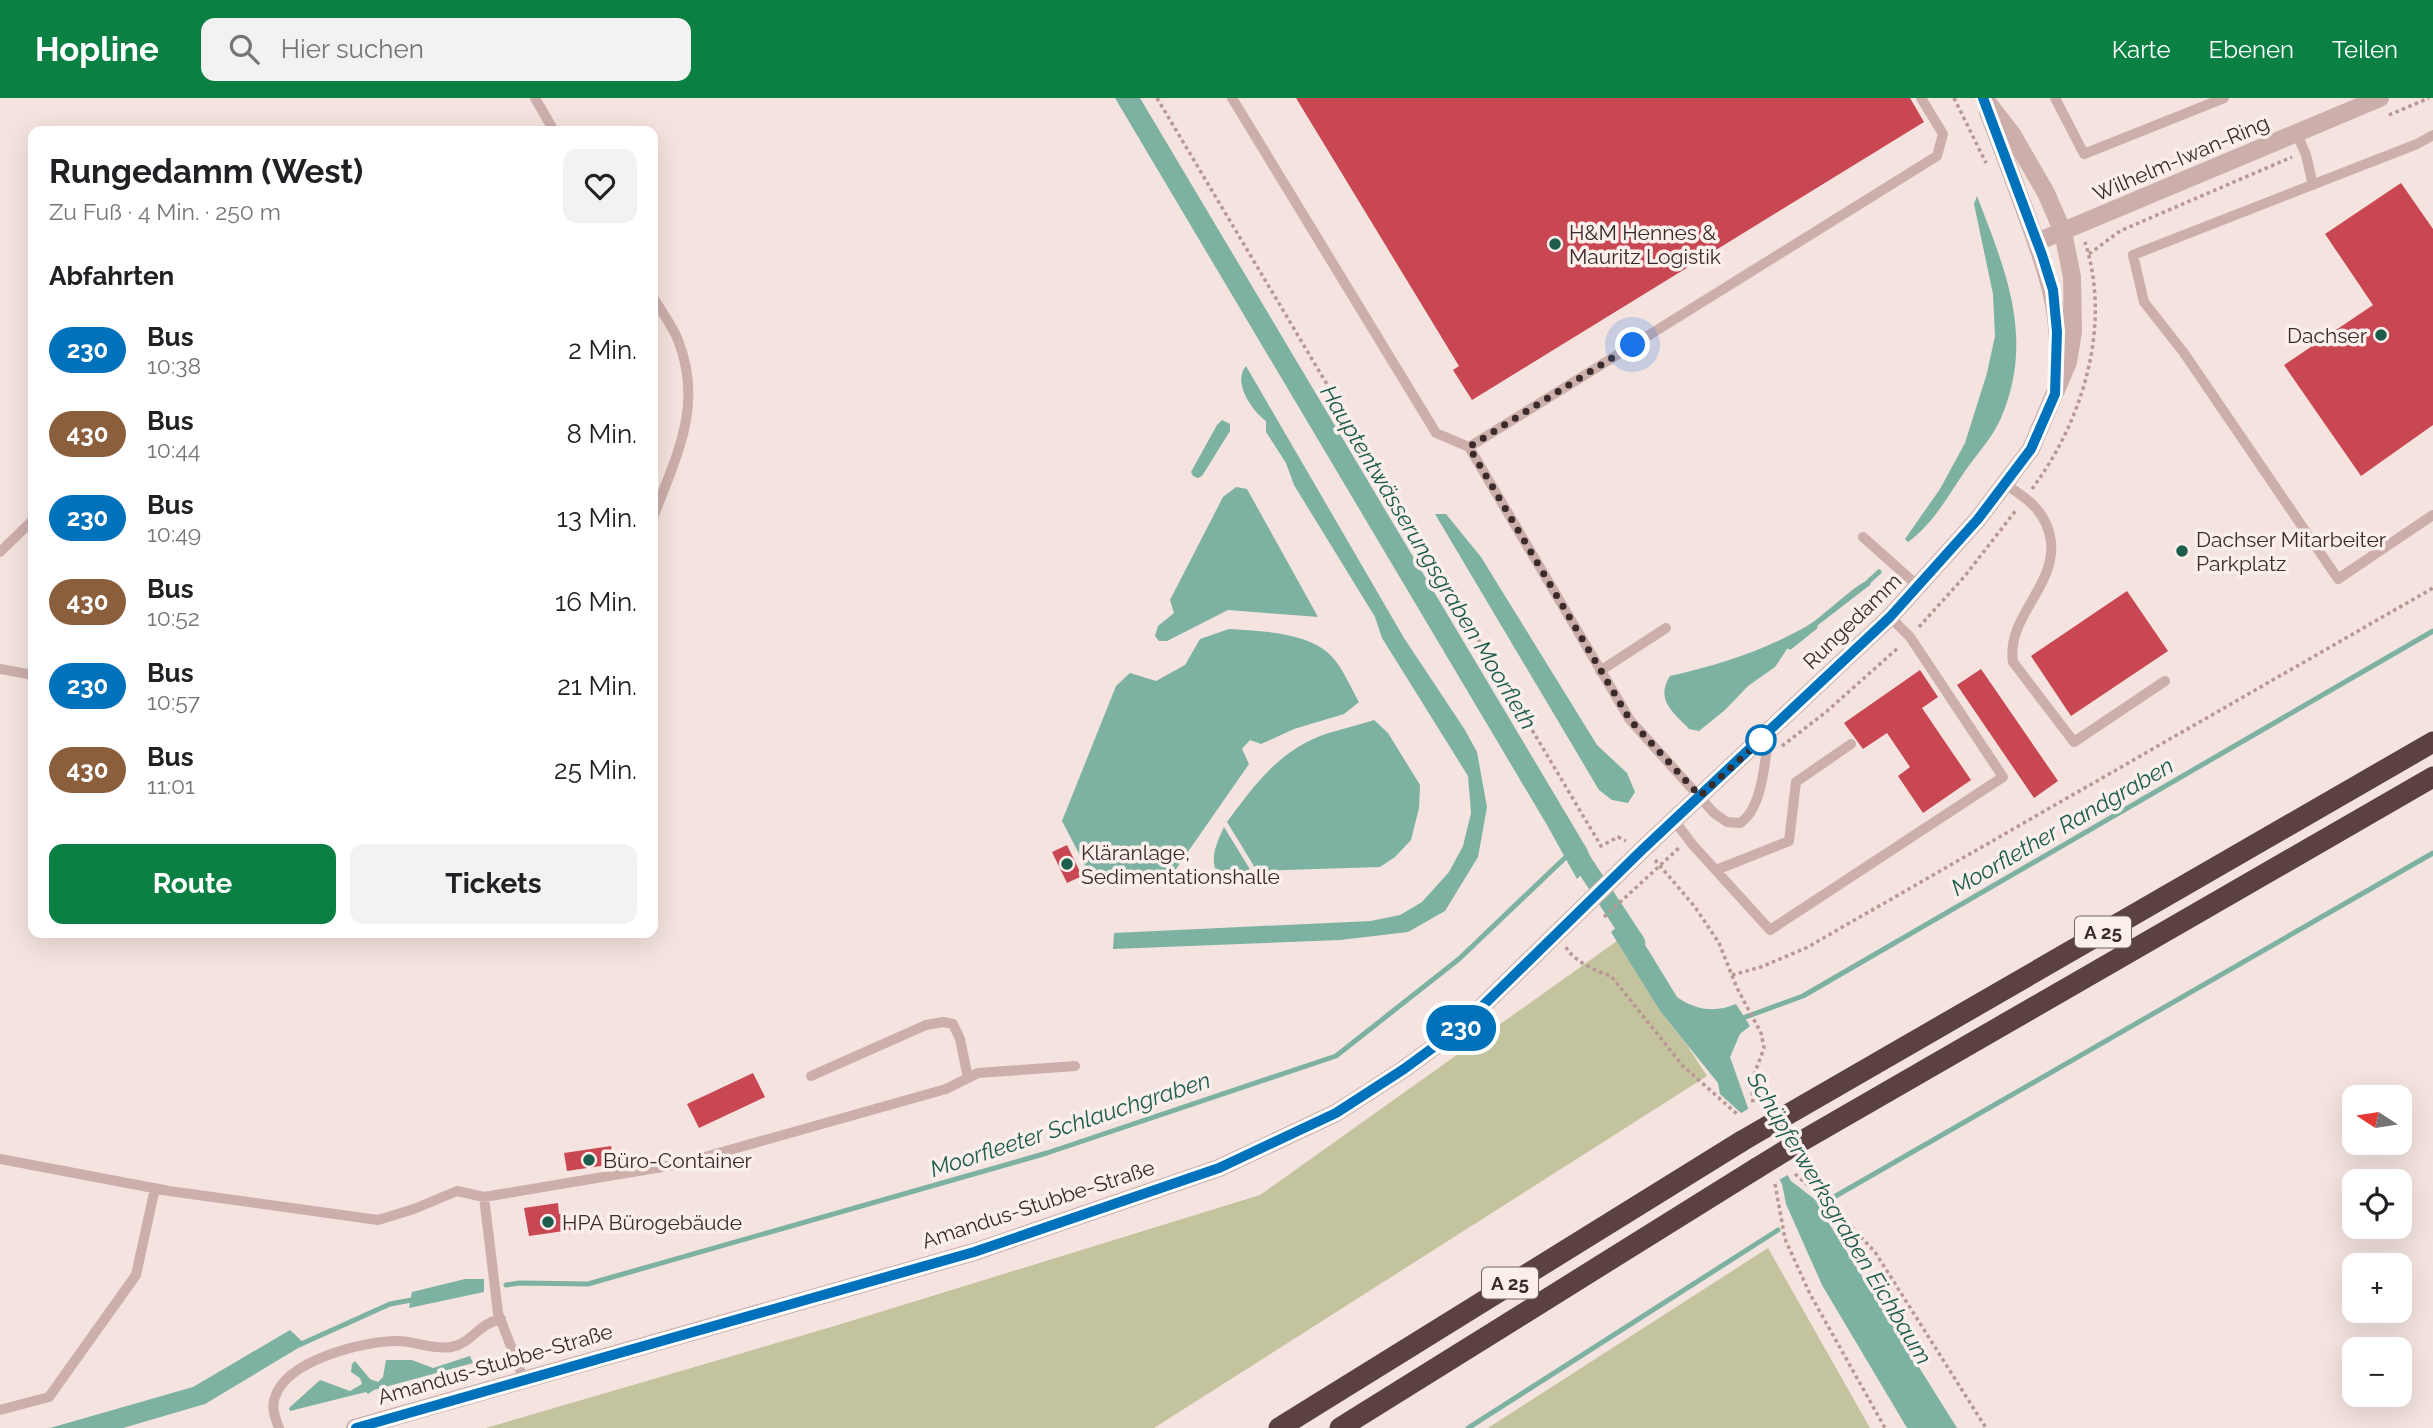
<!DOCTYPE html>
<html lang="de">
<head>
<meta charset="utf-8">
<style>
	:root { --surface:#fff; --page:#f2f2f2; --text:#202124; --muted:#757577; --accent:#0b8043 }
	body { margin:0; font-family:Raleway,sans-serif; background:var(--page); color:var(--text); height:100vh; display:flex; flex-direction:column; font-size:26px; white-space:nowrap }
	* { box-sizing:border-box; margin:0 }
	p { font-size:23px; color:var(--muted) }
	.icon { flex:none; width:38px; height:38px; fill:none; stroke:currentColor; stroke-width:2; stroke-linecap:round; stroke-linejoin:round }
	.map { position:relative; flex:1; overflow:hidden }
	.details { position:absolute; left:28px; top:28px; width:630px; height:812px; display:flex; flex-direction:column; background:var(--surface); border-radius:14px; box-shadow:0 7px 28px #0002 }
	.details>* { flex:none }
	.badge { padding:0 14px; border-radius:23px; font-size:24px; line-height:46px }
	.needle { width:46px; rotate:282deg }
	.tools { position:absolute; left:2342px; top:987px; display:grid; gap:14px }
	.tools a { display:grid; place-items:center; width:70px; height:70px; border-radius:14px; background:var(--surface); box-shadow:0 7px 28px #0002; font-size:35px }
	.you { position:absolute; width:35px; height:35px; margin:-18px; border:5px solid #fff; border-radius:50%; background:#1a73e8; box-shadow:0 0 0 10px #1a73e833 }
	.map>.badge { position:absolute; translate:-50% -50%; box-shadow:0 0 0 4px #fff }
	h2 { padding:0 21px; font-size:26px; line-height:63px }
	.round { display:grid; place-items:center; flex:none; width:74px; height:74px; border-radius:14px; background:var(--page) }
	.summary { display:flex; align-items:center; justify-content:space-between; height:119px; padding:0 21px }
	h1 { font-size:33px; font-weight:700; line-height:52px }
	.cta { display:flex; gap:14px; margin-top:auto; padding:14px 21px }
	.cta a { flex:1; height:80px; border-radius:14px; background:var(--accent); color:#fff; font-size:28px; font-weight:700; line-height:80px; text-align:center }
	.cta a+a { background:var(--page); color:var(--text) }
	ul { padding:0; list-style:none }
	li { display:flex; align-items:center; gap:21px; height:84px; padding:0 21px }
	li div { flex:1 }
	li b { display:block; font-size:26px }
	li em { font-style:normal }
	li .badge { min-width:77px; font-weight:700; text-align:center }
	header { display:flex; align-items:center; gap:42px; box-sizing:border-box; height:98px; padding:0 35px; background:var(--accent); color:#fff }
	header strong { font-size:33px }
	nav { display:flex; gap:38px; margin-inline-start:auto; font-size:24px }
	.search { width:490px; height:63px; background:var(--page); display:flex; align-items:center; gap:18px; box-sizing:border-box; padding:0 24px; border-radius:14px; color:var(--muted); font-size:26px }
	.map>svg:first-child { display:block }
	.green { fill:#c3c39e }
	.water { fill:#7db2a2 }
	.pier { fill:#f4e3df }
	.lines { fill:none; stroke-linecap:round; stroke-linejoin:round }
	.stream { stroke:#7db2a2; stroke-width:5 }
	.canal { stroke:#7db2a2; stroke-width:19 }
	.building { fill:#c94753 }
	.path { stroke:#b89794; stroke-width:3.5; stroke-dasharray:3.5 3.5; stroke-linecap:butt }
	.service { stroke:#ccaeaa; stroke-width:10 }
	.minor { stroke:#ccaeaa; stroke-width:18 }
	.motorway { stroke:#5b4141; stroke-width:21 }
	.motorway-bridge { stroke:#5b4141; stroke-width:21 }
	.line-casing { stroke:#fff; stroke-width:16 }
	.line { stroke:#0072bc; stroke-width:10 }
	.walk { stroke:#3a2a2a; stroke-width:7; stroke-dasharray:0 12.6 }
	.poi-dot { fill:#1d5d4c; stroke:#fbefec; stroke-width:2.5 }
	.stop-dot { fill:#fff; stroke:#0072bc; stroke-width:3.5 }
	.labels { text-anchor:middle; dominant-baseline:central; stroke-width:7; stroke-linejoin:round; paint-order:stroke }
	.shield { fill:#fbefec; stroke:#746564; stroke-width:2 }
	.shield-label { font-size:19px; font-weight:bold; fill:#3a2a2a }
	.street-label { font-size:21px; fill:#3a2a2a; stroke:#fbefec }
	.poi-label { font-size:21px; fill:#3a2a2a; stroke:#fbefec; text-anchor:start }
	.water-label { font-size:23px; font-style:italic; fill:#1d5d4c; stroke:#fbefec }
</style>
</head>
<body>
<header>
<strong>Hopline</strong>
<div class="search"><svg class="icon" aria-label="search" viewBox="0 0 24 24"><circle cx="10" cy="10" r="6"/><path d="M15 15l6 6"/></svg>Hier suchen</div>
<nav><a>Karte</a><a>Ebenen</a><a>Teilen</a></nav>
</header>
<div class="map">
<svg width="2433" height="1330" viewBox="0 0 2433 1330">
	<rect width="100%" height="100%" fill="#f4e3df"/>
	<path class="green" d="M 1617,843 L 1660,913 L 1687,947 L 1707,978 L 1154,1330 L 486,1330 L 838,1227 L 1260,1097 Z
		M 1768,1150 L 1870,1330 L 1488,1330 Z"/>
	<path class="water" d="M 1115,0 L 1140,0 L 1587,751 L 1593,765 L 1577,781 L 1547,727 Z
		M 1977,98 C 2006,174 2035,240 2001,320 C 1993,339 1976,357 1965,373 C 1948,398 1933,426 1908,444 L 1905,441 L 1940,391 L 1965,345 L 1987,275 L 1995,238 L 1993,196 L 1974,106 Z
		M 1246,268 L 1404,540 L 1465,632 L 1477,654 L 1487,709 L 1478,759 L 1445,813 L 1408,834 L 1340,842 L 1113,851 L 1114,835 L 1371,823 L 1400,817 L 1422,804 L 1449,774 L 1463,748 L 1471,715 L 1468,678 L 1382,540 L 1375,519 L 1294,387 L 1286,365 L 1266,334 L 1266,323 C 1252,313 1232,284 1246,268 Z
		M 1222,322 L 1230,326 L 1230,333 L 1202,378 L 1198,380 L 1193,378 L 1191,374 L 1217,327 Z
		M 1236,389 L 1247,391 L 1318,519 L 1228,512 L 1167,543 L 1159,543 L 1155,538 L 1158,528 L 1174,515 L 1170,502 L 1223,399 Z
		M 1435,416 L 1446,416 L 1481,459 L 1597,647 L 1627,675 L 1635,694 L 1628,705 L 1612,702 L 1599,692 Z
		M 1872,481 L 1870,487 L 1787,551 L 1775,569 L 1748,588 L 1725,612 L 1699,633 L 1689,631 C 1673,614 1655,602 1670,578 C 1718,567 1763,553 1807,528 C 1823,519 1859,482 1872,481 Z
		M 1229,531 C 1259,533 1313,534 1334,561 C 1344,573 1351,590 1359,604 L 1344,616 L 1294,631 L 1261,646 L 1250,642 L 1242,651 L 1249,666 L 1176,771 L 1151,777 L 1097,779 L 1088,773 L 1062,723 L 1116,588 L 1130,575 L 1156,583 L 1185,567 L 1200,541 Z
		M 1374,622 L 1388,635 L 1420,687 L 1419,710 L 1411,742 L 1395,759 L 1380,769 L 1257,773 L 1227,724 C 1249,694 1272,662 1307,644 C 1325,634 1353,629 1374,622 Z
		M 1224,729 L 1251,773 L 1226,775 L 1215,770 C 1211,756 1218,742 1224,729 Z
		M 1628,819 L 1677,899 C 1695,912 1715,915 1736,906 L 1750,928 L 1740,936 L 1730,959 L 1748,1010 L 1791,1083 L 1817,1103 L 1825,1119 L 1957,1330 L 1907,1330 L 1822,1187 L 1786,1106 L 1782,1086 L 1741,1015 L 1720,996 L 1718,985 L 1660,913 L 1611,834 Z
		M 465,1181 L 484,1181 L 484,1194 L 409,1210 L 412,1194 Z
		M 290,1232 L 305,1246 L 205,1306 L 123,1330 L 50,1330 L 193,1289 Z
		M 470,1258 L 473,1265 L 374,1292 L 368,1296 L 366,1294 L 290,1313 L 289,1310 L 320,1282 L 350,1293 L 362,1286 L 360,1280 L 351,1274 L 352,1266 L 355,1263 L 370,1281 L 378,1284 L 383,1279 L 386,1262 L 412,1262 L 433,1270 Z"/>
	<path class="pier" d="M 1751,1009 L 1791,1075 L 1777,1083 L 1738,1017 Z"/>
	<g class="lines">
		<path class="stream" d="M 1868,484 L 1879,474
			M 1790,549 L 1815,529
			M 1740,921 L 1803,898 L 2433,533
			M 1834,1099 L 2433,755
			M 506,1187 L 519,1185 L 588,1186 L 1047,1055 L 1336,958 L 1459,861 L 1569,756
			M 299,1247 L 390,1206 L 417,1201
			M 1468,1330 L 1778,1132"/>
		<path class="canal" d="M 1574,751 L 1636,845"/>
	</g>
	<path class="building" d="M 1296,0 L 1910,0 L 1924,24 L 1472,302 L 1453,272 L 1459,268 Z
		M 2401,85 L 2433,131 L 2433,327 L 2361,378 L 2284,267 L 2373,207 L 2325,136 Z
		M 2127,493 L 2168,553 L 2071,618 L 2031,558 Z
		M 1981,571 L 2058,683 L 2034,700 L 1957,587 Z
		M 1920,572 L 1938,599 L 1922,610 L 1971,682 L 1923,715 L 1898,678 L 1910,669 L 1887,635 L 1863,651 L 1844,625 Z
		M 1067,747 L 1082,778 L 1067,785 L 1052,754 Z
		M 753,975 L 765,999 L 699,1030 L 687,1006 Z
		M 611,1048 L 614,1066 L 567,1073 L 564,1055 Z
		M 558,1105 L 559,1116 L 568,1115 L 571,1132 L 529,1138 L 524,1110 Z"/>
	<g class="lines">
		<path class="path" d="M 1157,0 L 1601,748 L 1618,739 L 1626,743
			M 1954,0 L 1986,65
			M 2389,17 L 2429,0
			M 2089,156 L 2120,133 L 2292,59
			M 2032,391 C 2083,322 2112,228 2085,144
			M 1919,529 L 1964,479 L 2017,411
			M 1782,648 L 1826,614 L 1899,549
			M 1655,762 L 1695,809 L 1719,845 L 1737,890 L 1761,935 L 1764,950 L 1751,985 L 1753,1005
			M 1604,819 L 1680,749
			M 1566,849 C 1573,863 1596,873 1611,878 L 1683,968 L 1737,1016
			M 1732,877 L 1761,869 L 1806,850 L 2433,490
			M 1795,1076 L 1836,1112 L 1875,1154 L 1986,1330
			M 1775,1086 L 1785,1141 L 1810,1196 L 1885,1330"/>
		<path class="service" d="M 535,0 L 554,33
			M 1232,0 L 1436,335 L 1469,349 L 1937,58 L 1943,36 L 1921,0
			M 2055,0 L 2084,56 L 2224,0
			M 2297,36 L 2306,57 L 2313,87
			M 2433,37 L 2417,46 L 2133,157 L 2144,204 L 2184,255 L 2338,481 L 2433,417
			M 653,199 C 661,213 672,227 678,242 C 704,308 676,358 653,420
			M 1469,349 L 1630,622 L 1714,715 L 1727,724 L 1740,725 C 1763,711 1765,660 1769,635
			M 2006,387 C 2029,401 2047,415 2051,443 C 2056,489 2006,519 2013,564 L 2074,644 L 2165,583
			M 1863,439 L 1919,489
			M 0,454 L 33,422
			M 0,571 L 33,577
			M 1600,573 L 1666,530
			M 1674,722 L 1692,746 L 1770,832 L 2003,679 L 1910,539 L 1890,519
			M 1716,772 L 1789,743 L 1796,684 L 1851,646
			M 811,978 L 926,927 L 943,924 L 953,926 L 960,941 L 968,980
			M 0,1061 L 169,1093 L 378,1122 L 414,1111 L 457,1093 L 484,1099 L 680,1066 L 946,991 L 978,975 L 1075,968
			M 484,1099 L 498,1215 L 524,1282
			M 0,1312 L 49,1299 L 136,1177 L 155,1090
			M 279,1330 C 275,1320 271,1309 275,1299 C 287,1262 363,1243 397,1243 C 415,1243 433,1252 451,1249 C 473,1245 477,1226 501,1221"/>
		<path class="minor" d="M 1988,14 C 2001,46 2012,78 2024,110 C 2044,165 2063,213 2057,272
			M 2037,144 L 2380,0
			M 355,1330 L 974,1154 L 1219,1070 L 1336,1015 L 1404,971 L 1461,929 L 1643,751 L 1890,519 L 1978,421 L 2031,351 L 2068,264 L 2073,234 L 2072,179 L 2063,134 L 2046,95 L 2012,36 L 1984,0"/>
		<path class="motorway" d="M 1773,1025 L 2433,644
			M 1788,1051 L 2433,679
			M 1279,1330 L 1742,1043
			M 1340,1330 L 1757,1070"/>
		<path class="motorway-bridge" d="M 1742,1043 L 1773,1025
			M 1757,1070 L 1788,1051"/>
	</g>
	<g class="lines">
		<defs>
			<path id="line" d="M 356,1330 L 974,1154 L 1219,1070 L 1336,1015 L 1404,971 L 1461,929 L 1643,751 L 1890,519 L 1978,421 L 2031,351 L 2055,296 L 2057,234 L 2053,192 L 2042,157 L 1983,0"/>
		</defs>
		<use href="#line" class="line-casing"/>
		<use href="#line" class="line"/>
		<path class="walk" d="M 1633,247 L 1469,349 L 1630,622 L 1700,698 L 1761,642"/>
	</g>
	<g class="poi-dot">
		<circle cx="1555" cy="146" r="7"/>
		<circle cx="2381" cy="237" r="7"/>
		<circle cx="2182" cy="453" r="7"/>
		<circle cx="1067" cy="766" r="7"/>
		<circle cx="589" cy="1062" r="7"/>
		<circle cx="548" cy="1124" r="7"/>
	</g>
	<circle class="stop-dot" cx="1761" cy="642" r="14"/>
	<g class="labels">
		<g class="shield">
			<rect x="2075" y="818.5" width="56" height="31" rx="5"/>
			<rect x="1482" y="1169.5" width="56" height="31" rx="5"/>
		</g>
		<g class="shield-label">
			<text x="2103" y="834">A 25</text>
			<text x="1510" y="1185">A 25</text>
		</g>
		<g class="street-label">
			<text transform="translate(2181 60) rotate(-23)">Wilhelm-Iwan-Ring</text>
			<text transform="translate(1852 523) rotate(-44)">Rungedamm</text>
			<text transform="translate(1038 1106) rotate(-18)">Amandus-Stubbe-Straße</text>
			<text transform="translate(495 1266) rotate(-16)">Amandus-Stubbe-Straße</text>
		</g>
		<g class="poi-label">
			<text x="1569" y="134">H&amp;M Hennes &amp;<tspan x="1569" dy="24">Mauritz Logistik</tspan></text>
			<text x="2367" y="237" text-anchor="end">Dachser</text>
			<text x="2196" y="441">Dachser Mitarbeiter<tspan x="2196" dy="24">Parkplatz</tspan></text>
			<text x="1081" y="754">Kläranlage,<tspan x="1081" dy="24">Sedimentationshalle</tspan></text>
			<text x="603" y="1062">Büro-Container</text>
			<text x="562" y="1124">HPA Bürogebäude</text>
		</g>
		<g class="water-label">
			<text transform="translate(1429 459) rotate(59)">Hauptentwässerungsgraben Moorfleth</text>
			<text transform="translate(2062 728) rotate(-30)">Moorflether Randgraben</text>
			<text transform="translate(1070 1026) rotate(-18)">Moorfleeter Schlauchgraben</text>
			<text transform="translate(1840 1120) rotate(59)">Schüpferwerksgraben Eichbaum</text>
		</g>
	</g>
</svg>
<div class="tools">
<a><svg class="needle" viewBox="-14 -14 28 28"><path d="M0-13l5 13h-10z" fill="#e53935"/><path d="M0 13l5-13h-10z" fill="#757577"/></svg></a>
<a><svg class="icon" aria-label="locate" viewBox="0 0 24 24"><circle cx="12" cy="12" r="6"/><path d="M12 2v4M12 18v4M2 12h4M18 12h4"/></svg></a>
<a>+</a>
<a>−</a>
</div>
<div class="you" style="left:1633px;top:247px"></div>
<b class="badge" style="left:1461px;top:930px;background:#0072bc;color:#fff">230</b>
<section class="details">
<div class="summary"><div><h1>Rungedamm (West)</h1><p>Zu Fuß · 4 Min. · 250 m</p></div><a class="round"><svg class="icon" aria-label="heart" viewBox="0 0 24 24"><path d="M12 20l-8-8c-3-5 5-10 8-4 3-6 11-1 8 4z"/></svg></a></div>
<h2>Abfahrten</h2>
<ul>
<li><span class="badge" style="background:#0072bc;color:#fff">230</span><div><b>Bus</b><p>10:38</p></div><em>2 Min.</em></li>
<li><span class="badge" style="background:#8b5e3c;color:#fff">430</span><div><b>Bus</b><p>10:44</p></div><em>8 Min.</em></li>
<li><span class="badge" style="background:#0072bc;color:#fff">230</span><div><b>Bus</b><p>10:49</p></div><em>13 Min.</em></li>
<li><span class="badge" style="background:#8b5e3c;color:#fff">430</span><div><b>Bus</b><p>10:52</p></div><em>16 Min.</em></li>
<li><span class="badge" style="background:#0072bc;color:#fff">230</span><div><b>Bus</b><p>10:57</p></div><em>21 Min.</em></li>
<li><span class="badge" style="background:#8b5e3c;color:#fff">430</span><div><b>Bus</b><p>11:01</p></div><em>25 Min.</em></li>
</ul>
<div class="cta"><a>Route</a><a>Tickets</a></div>
</section>
</div>
</body>
</html>
